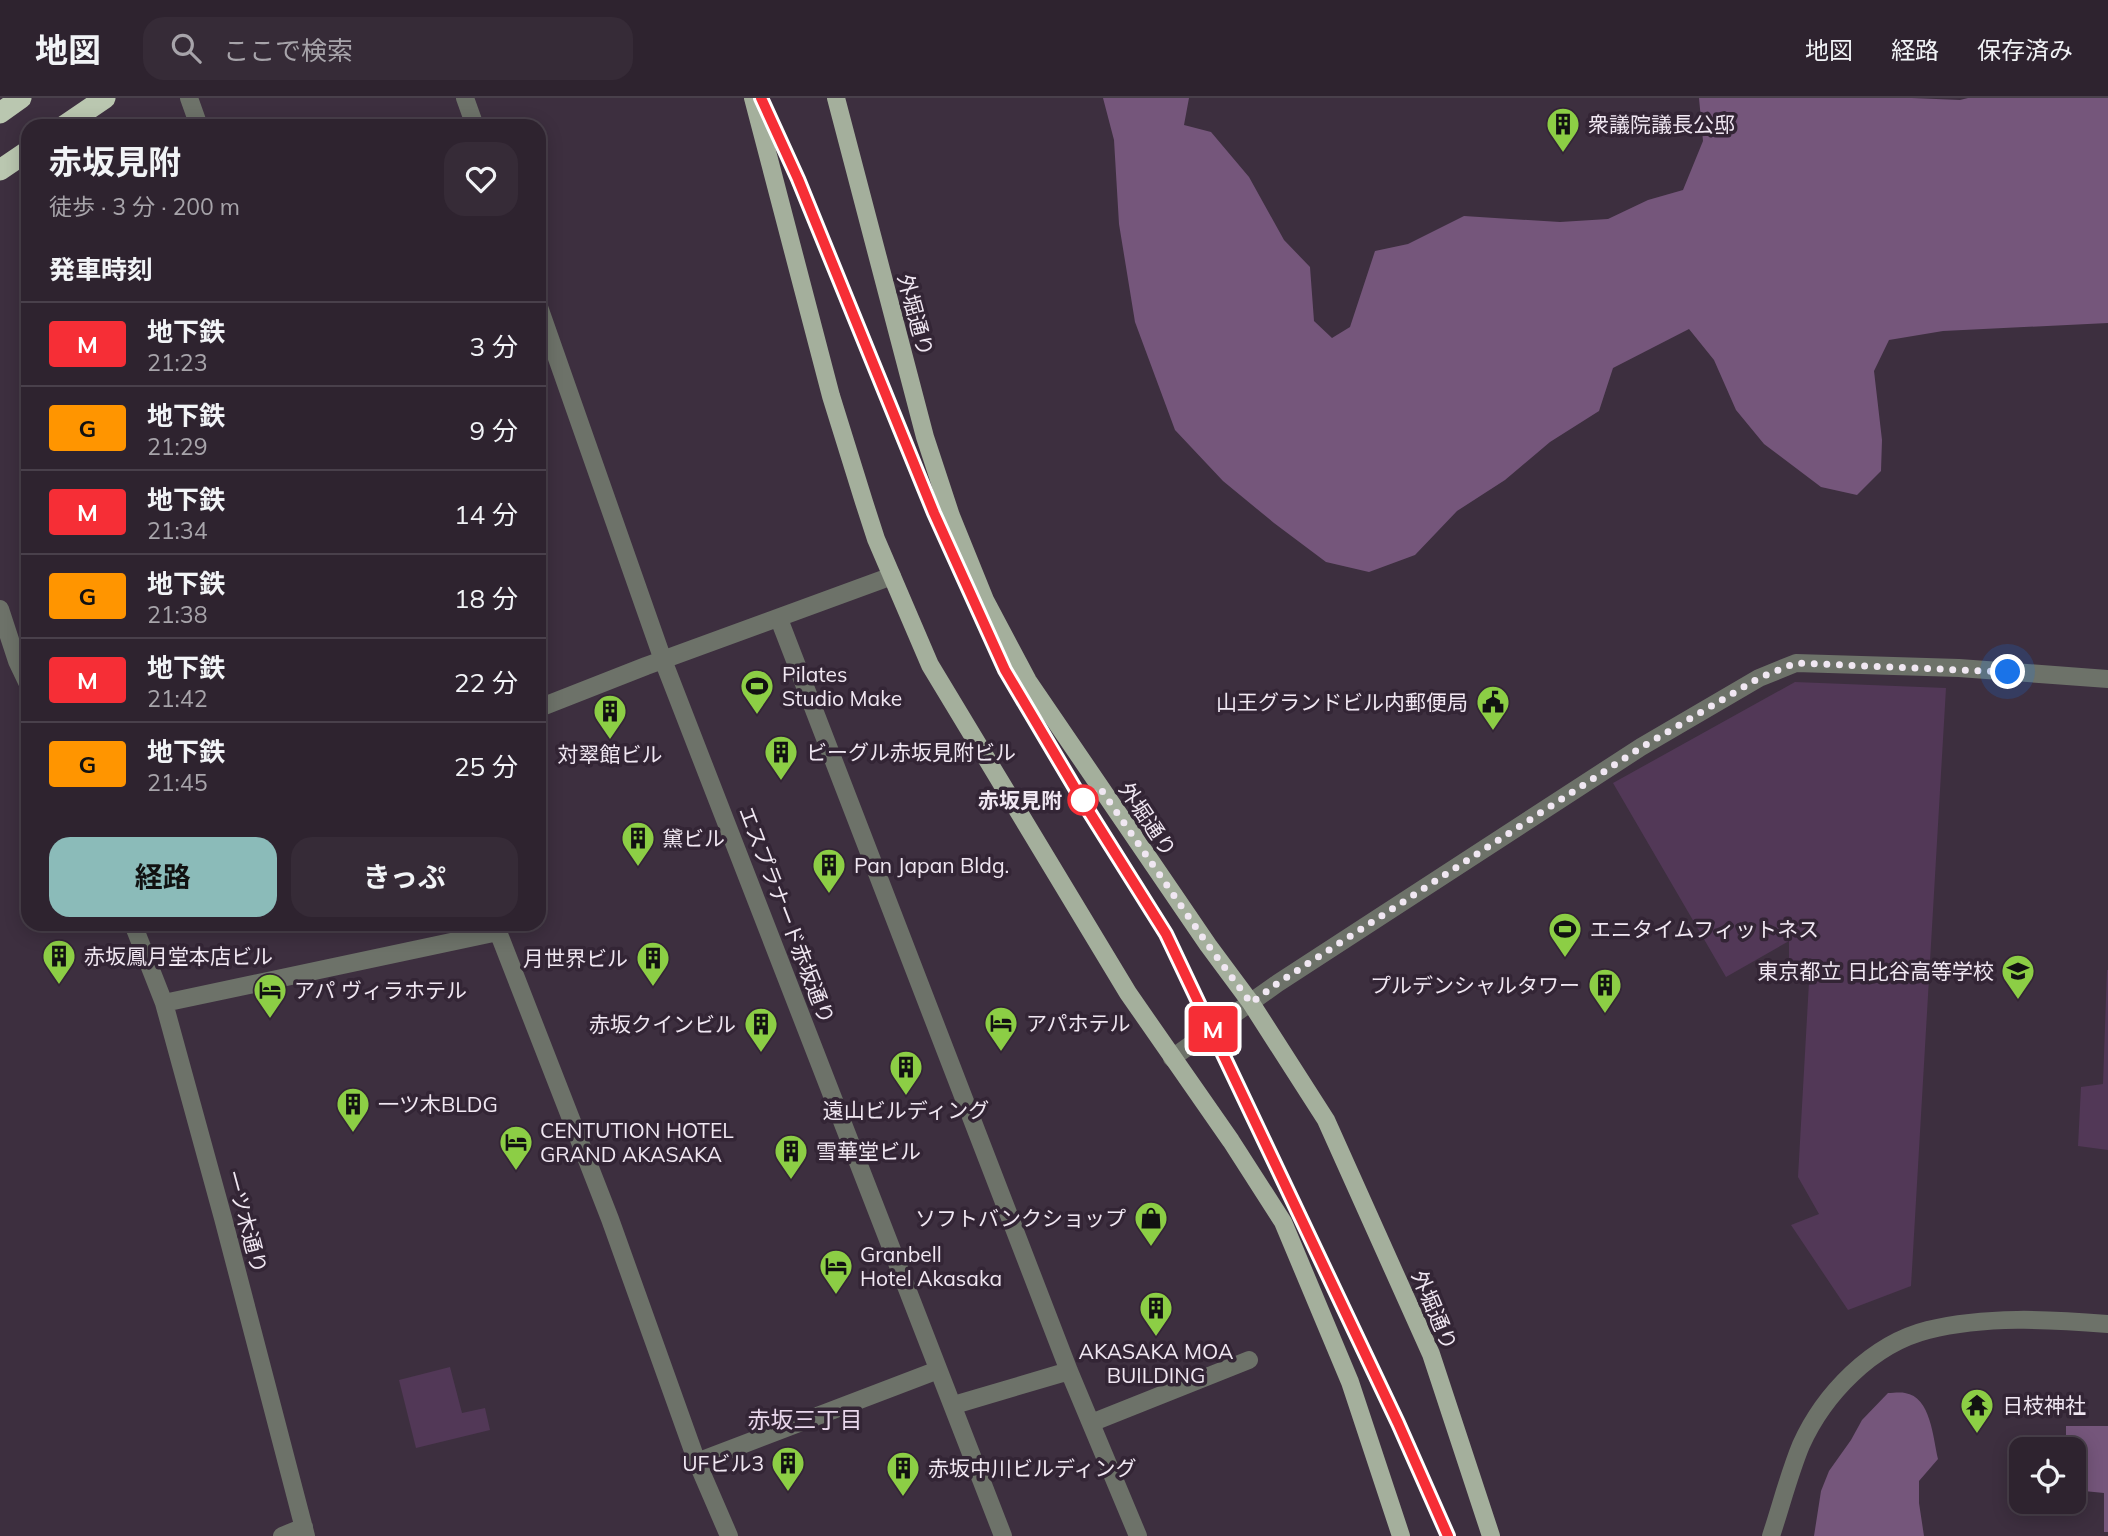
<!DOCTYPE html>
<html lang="ja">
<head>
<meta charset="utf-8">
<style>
	:root { --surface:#2e232f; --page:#362b37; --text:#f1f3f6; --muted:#a7a4aa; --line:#49404b; --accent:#8bbbb9 }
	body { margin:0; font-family:Mulish,"Noto Sans JP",sans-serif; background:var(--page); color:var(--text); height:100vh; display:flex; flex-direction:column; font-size:26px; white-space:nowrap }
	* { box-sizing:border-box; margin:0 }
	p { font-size:23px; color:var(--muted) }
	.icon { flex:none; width:38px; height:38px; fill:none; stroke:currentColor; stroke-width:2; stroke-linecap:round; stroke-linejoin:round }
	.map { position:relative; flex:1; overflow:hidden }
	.sheet { position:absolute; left:21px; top:21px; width:525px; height:812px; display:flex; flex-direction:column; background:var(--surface); border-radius:21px; box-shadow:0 4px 18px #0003,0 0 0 2px var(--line) }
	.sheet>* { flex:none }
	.badge { padding:0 14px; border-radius:5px; font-size:24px; line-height:46px }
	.tools { position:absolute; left:2009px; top:1339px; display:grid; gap:14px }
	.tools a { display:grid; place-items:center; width:77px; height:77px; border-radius:14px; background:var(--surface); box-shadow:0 4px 18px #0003,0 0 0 2px var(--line); font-size:35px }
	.you { position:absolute; width:35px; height:35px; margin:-18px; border:5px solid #fff; border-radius:50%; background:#1a73e8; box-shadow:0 0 0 10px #1a73e833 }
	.map>.badge { position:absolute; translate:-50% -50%; box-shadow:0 0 0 4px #fff }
	h2 { padding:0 28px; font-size:26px; line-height:63px }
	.round { display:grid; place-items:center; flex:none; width:74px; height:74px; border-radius:21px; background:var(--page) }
	.head { display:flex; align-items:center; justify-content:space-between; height:119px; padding:0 28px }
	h1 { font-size:33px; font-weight:700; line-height:52px }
	.cta { display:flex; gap:14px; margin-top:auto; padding:14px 28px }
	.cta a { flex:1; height:80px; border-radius:21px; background:var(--accent); color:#111; font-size:28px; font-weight:700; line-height:80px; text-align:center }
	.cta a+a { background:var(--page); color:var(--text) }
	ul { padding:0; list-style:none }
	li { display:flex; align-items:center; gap:21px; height:84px; padding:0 28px; border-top:2px solid var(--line) }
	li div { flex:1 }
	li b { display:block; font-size:26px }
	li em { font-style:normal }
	li .badge { min-width:77px; font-weight:700; text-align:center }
	header { display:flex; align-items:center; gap:42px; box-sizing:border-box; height:98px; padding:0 35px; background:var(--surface); border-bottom:2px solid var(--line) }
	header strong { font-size:33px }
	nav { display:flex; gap:38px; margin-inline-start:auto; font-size:24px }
	.search { width:490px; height:63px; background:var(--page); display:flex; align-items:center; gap:18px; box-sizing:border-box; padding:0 24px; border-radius:21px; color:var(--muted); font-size:26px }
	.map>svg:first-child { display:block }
	.green { fill:#523857 }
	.forest { fill:#75567b }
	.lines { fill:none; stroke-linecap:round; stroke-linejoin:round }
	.minor { stroke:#6d7269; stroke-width:18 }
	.major { stroke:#a4af9c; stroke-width:18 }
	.highway { stroke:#bac7b0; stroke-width:21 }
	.line-casing { stroke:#fff; stroke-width:16 }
	.line { stroke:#f62e36; stroke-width:10 }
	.walk { stroke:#f0e7f2; stroke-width:7; stroke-dasharray:0 12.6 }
	.stop-dot { fill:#fff; stroke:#f62e36; stroke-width:3.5 }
	.labels { text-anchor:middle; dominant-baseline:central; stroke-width:7; stroke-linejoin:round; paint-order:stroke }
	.poi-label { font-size:21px; fill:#f0e7f2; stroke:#332535; text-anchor:start }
	.street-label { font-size:21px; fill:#f0e7f2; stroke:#332535 }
	.stop-label { font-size:21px; font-weight:bold; fill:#f0e7f2; stroke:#332535; text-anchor:end }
	.neighbourhood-label { font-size:23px; fill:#e9d7ec; stroke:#332535 }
</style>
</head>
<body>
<header>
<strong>地図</strong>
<div class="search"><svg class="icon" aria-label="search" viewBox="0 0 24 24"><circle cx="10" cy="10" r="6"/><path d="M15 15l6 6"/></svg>ここで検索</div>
<nav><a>地図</a><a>経路</a><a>保存済み</a></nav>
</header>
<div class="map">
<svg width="2108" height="1438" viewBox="0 0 2108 1438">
	<rect width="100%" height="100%" fill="#3d2f3f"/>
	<path class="green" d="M 1795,584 L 1946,590 L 1911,1188 L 1848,1212 L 1791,1127 L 1819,1116 L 1798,1079 L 1809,884 L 1789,882 L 1789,843 L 1726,879 L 1613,685 Z
		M 2107,872 L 2108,872 L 2108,1052 L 2078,1048 L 2081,989 L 2103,986 Z
		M 450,1269 L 462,1315 L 485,1310 L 490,1332 L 416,1350 L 399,1282 Z"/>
	<path class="forest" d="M 1103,0 L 1189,0 L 1184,27 L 1211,34 L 1249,79 L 1284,142 L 1310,169 L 1314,223 L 1332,240 L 1350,229 L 1375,153 L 1408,146 L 1464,118 L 1560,124 L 1608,121 L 1648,102 L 1683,92 L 1703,43 L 1699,0 L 1912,0 L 1960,2 L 1968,0 L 2108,0 L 2108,225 L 1943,233 L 1889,242 L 1874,273 L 1882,342 L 1881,373 L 1857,397 L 1821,389 L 1764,346 L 1736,312 L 1714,262 L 1689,231 L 1613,270 L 1599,313 L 1550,344 L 1505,382 L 1457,413 L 1415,457 L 1369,474 L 1326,464 L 1274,425 L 1223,383 L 1175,332 L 1135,224 L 1119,126 L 1114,42 Z
		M 1888,1295 C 1893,1295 1900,1294 1905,1295 C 1931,1299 1933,1340 1938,1361 L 1919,1383 L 1919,1405 L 1924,1438 L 1814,1438 L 1821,1393 L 1829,1373 L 1851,1342 L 1862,1322 Z
		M 2066,1328 L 2108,1328 L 2108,1434 L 2104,1434 L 2104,1395 L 2074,1392 L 2074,1351 L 2066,1351 Z"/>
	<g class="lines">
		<path class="minor" d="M 189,0 L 199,28
			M 465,0 L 475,28
			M 539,209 L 663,562 L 1003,1438
			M 0,511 L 17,563 L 28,586
			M 779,521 L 1069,1273 L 1138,1438
			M 539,610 L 646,568 L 892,478
			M 133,826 L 164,905 L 223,1120 L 306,1438
			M 495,826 L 610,1121 L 697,1364 L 729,1438
			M 164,905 L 498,834
			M 1172,960 L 1278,885 L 1641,649 L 1759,580 L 1796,565 L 1959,570 L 2108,581
			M 954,1307 L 1069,1273
			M 1091,1325 L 1249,1262
			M 697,1364 L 938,1272
			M 282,1438 L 304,1429
			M 1771,1438 C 1781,1408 1789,1376 1801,1347 C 1824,1296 1872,1246 1928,1232 C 1985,1218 2049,1221 2108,1226"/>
		<path class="major" d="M 753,0 L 831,298 L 864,404 L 876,441 L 930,567 L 1128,895 L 1231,1043 L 1283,1124 L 1350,1284 L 1401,1438
			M 836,0 L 925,339 L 951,418 L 985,502 L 1028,583 L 1208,847 L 1251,905 L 1326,1022 L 1431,1256 L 1491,1438"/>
		<path class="highway" d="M 0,15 L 21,0
			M 64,28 L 105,0
			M 0,72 L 28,53"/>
	</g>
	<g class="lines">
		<defs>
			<path id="line" d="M 761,0 L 798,81 L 934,415 L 1005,572 L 1085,707 L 1166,836 L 1398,1325 L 1448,1438"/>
		</defs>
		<use href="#line" class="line-casing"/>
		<use href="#line" class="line"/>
		<path class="walk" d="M 1083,702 L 1100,690 L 1208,847 L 1251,905 L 1278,885 L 1642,649 L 1759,580 L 1796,565 L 2008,574"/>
	</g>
	<defs>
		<symbol id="building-pin" viewBox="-11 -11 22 30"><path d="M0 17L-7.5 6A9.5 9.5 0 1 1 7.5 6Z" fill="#8cce45" stroke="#332535"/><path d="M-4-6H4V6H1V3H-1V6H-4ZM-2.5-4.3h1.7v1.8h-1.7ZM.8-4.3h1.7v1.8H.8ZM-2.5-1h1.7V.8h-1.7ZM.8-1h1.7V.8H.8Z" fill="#111"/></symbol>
		<symbol id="stadium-pin" viewBox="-11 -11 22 30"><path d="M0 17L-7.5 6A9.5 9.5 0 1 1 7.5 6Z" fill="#8cce45" stroke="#332535"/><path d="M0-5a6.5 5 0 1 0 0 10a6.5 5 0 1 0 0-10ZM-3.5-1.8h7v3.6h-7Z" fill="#111"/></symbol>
		<symbol id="civic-pin" viewBox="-11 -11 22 30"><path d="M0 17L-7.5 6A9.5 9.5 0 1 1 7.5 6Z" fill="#8cce45" stroke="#332535"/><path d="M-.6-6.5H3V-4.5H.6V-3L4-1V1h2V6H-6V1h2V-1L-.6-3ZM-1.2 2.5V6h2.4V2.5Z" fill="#111"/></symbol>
		<symbol id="school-pin" viewBox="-11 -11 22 30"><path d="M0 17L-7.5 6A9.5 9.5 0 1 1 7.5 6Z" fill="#8cce45" stroke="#332535"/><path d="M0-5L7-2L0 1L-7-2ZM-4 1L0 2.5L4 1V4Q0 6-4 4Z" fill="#111"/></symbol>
		<symbol id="hotel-pin" viewBox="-11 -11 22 30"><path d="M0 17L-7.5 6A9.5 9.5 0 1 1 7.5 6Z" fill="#8cce45" stroke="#332535"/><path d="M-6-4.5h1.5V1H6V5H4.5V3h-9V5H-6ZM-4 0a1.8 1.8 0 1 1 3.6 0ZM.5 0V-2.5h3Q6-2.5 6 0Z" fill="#111"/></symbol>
		<symbol id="shop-pin" viewBox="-11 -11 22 30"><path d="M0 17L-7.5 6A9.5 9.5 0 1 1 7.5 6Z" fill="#8cce45" stroke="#332535"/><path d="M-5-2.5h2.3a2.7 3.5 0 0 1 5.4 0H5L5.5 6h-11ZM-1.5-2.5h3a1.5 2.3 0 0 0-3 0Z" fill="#111"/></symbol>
		<symbol id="temple-pin" viewBox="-11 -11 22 30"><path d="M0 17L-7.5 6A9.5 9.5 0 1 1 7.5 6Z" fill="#8cce45" stroke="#332535"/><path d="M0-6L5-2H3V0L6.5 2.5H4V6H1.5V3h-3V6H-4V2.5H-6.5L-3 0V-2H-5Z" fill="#111"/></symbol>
	</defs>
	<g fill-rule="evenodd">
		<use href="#building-pin" x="1544" y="7" width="38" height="52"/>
		<use href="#stadium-pin" x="738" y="569" width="38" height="52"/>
		<use href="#civic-pin" x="1474" y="585" width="38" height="52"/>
		<use href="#building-pin" x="591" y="594" width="38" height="52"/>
		<use href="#building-pin" x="762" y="635" width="38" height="52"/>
		<use href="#building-pin" x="619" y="721" width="38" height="52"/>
		<use href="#building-pin" x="810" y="748" width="38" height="52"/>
		<use href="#stadium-pin" x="1546" y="812" width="38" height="52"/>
		<use href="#building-pin" x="40" y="839" width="38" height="52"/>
		<use href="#building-pin" x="634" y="841" width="38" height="52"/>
		<use href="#school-pin" x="1999" y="854" width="38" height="52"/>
		<use href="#building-pin" x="1586" y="868" width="38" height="52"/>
		<use href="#hotel-pin" x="251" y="873" width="38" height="52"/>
		<use href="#hotel-pin" x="982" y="906" width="38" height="52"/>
		<use href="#building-pin" x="742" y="907" width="38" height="52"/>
		<use href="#building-pin" x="887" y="950" width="38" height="52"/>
		<use href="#building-pin" x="334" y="987" width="38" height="52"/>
		<use href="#hotel-pin" x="497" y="1025" width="38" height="52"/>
		<use href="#building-pin" x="772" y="1034" width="38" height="52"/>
		<use href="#shop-pin" x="1132" y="1101" width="38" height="52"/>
		<use href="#hotel-pin" x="817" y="1149" width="38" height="52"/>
		<use href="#building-pin" x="1137" y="1191" width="38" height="52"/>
		<use href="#temple-pin" x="1958" y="1288" width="38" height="52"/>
		<use href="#building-pin" x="769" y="1346" width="38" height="52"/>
		<use href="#building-pin" x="884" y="1351" width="38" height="52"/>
	</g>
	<circle class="stop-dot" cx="1083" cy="702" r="14"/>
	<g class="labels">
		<g class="poi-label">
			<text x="1588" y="26">衆議院議長公邸</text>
			<text x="782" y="576">Pilates<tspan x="782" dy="24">Studio Make</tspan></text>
			<text x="1468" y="604" text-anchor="end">山王グランドビル内郵便局</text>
			<text x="806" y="654">ビーグル赤坂見附ビル</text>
			<text x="610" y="656" text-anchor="middle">対翠館ビル</text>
			<text x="662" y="740">黛ビル</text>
			<text x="854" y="767">Pan Japan Bldg.</text>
			<text x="1590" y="831">エニタイムフィットネス</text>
			<text x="84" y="858">赤坂鳳月堂本店ビル</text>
			<text x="628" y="860" text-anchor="end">月世界ビル</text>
			<text x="1994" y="873" text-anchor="end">東京都立 日比谷高等学校</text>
			<text x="1580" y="887" text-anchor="end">プルデンシャルタワー</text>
			<text x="294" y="892">アパ ヴィラホテル</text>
			<text x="1026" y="925">アパホテル</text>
			<text x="736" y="926" text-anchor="end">赤坂クインビル</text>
			<text x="378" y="1006">一ツ木BLDG</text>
			<text x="906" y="1012" text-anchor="middle">遠山ビルディング</text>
			<text x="540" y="1032">CENTUTION HOTEL<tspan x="540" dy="24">GRAND AKASAKA</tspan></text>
			<text x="816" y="1053">雪華堂ビル</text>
			<text x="1126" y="1120" text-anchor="end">ソフトバンクショップ</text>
			<text x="860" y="1156">Granbell<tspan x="860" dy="24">Hotel Akasaka</tspan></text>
			<text x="1156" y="1253" text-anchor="middle">AKASAKA MOA<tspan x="1156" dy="24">BUILDING</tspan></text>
			<text x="2002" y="1307">日枝神社</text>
			<text x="764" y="1365" text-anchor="end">UFビル3</text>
			<text x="928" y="1370">赤坂中川ビルディング</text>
		</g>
		<g class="street-label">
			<text transform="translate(916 217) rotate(75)">外堀通り</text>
			<text transform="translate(1148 721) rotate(56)">外堀通り</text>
			<text transform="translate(787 817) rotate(69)">エスプラナード赤坂通り</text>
			<text transform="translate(247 1124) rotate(75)">一ツ木通り</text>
			<text transform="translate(1435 1212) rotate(67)">外堀通り</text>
		</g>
		<g class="stop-label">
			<text x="1062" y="702">赤坂見附</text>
		</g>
		<g class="neighbourhood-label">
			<text x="805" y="1321">赤坂三丁目</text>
		</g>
	</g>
</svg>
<div class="tools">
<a><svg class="icon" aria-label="locate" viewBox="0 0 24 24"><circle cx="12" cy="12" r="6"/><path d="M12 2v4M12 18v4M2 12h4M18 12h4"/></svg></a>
</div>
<div class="you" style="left:2008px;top:574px"></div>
<b class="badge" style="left:1213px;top:931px;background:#f62e36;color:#fff">M</b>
<section class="sheet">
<div class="head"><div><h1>赤坂見附</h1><p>徒歩 · 3 分 · 200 m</p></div><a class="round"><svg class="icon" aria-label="heart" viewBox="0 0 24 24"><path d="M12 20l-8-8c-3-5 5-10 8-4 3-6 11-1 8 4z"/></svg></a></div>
<h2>発車時刻</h2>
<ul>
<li><span class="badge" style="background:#f62e36;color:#fff">M</span><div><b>地下鉄</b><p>21:23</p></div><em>3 分</em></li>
<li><span class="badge" style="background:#ff9500;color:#111">G</span><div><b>地下鉄</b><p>21:29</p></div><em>9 分</em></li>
<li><span class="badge" style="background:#f62e36;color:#fff">M</span><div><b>地下鉄</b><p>21:34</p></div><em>14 分</em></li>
<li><span class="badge" style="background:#ff9500;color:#111">G</span><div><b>地下鉄</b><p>21:38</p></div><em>18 分</em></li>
<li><span class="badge" style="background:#f62e36;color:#fff">M</span><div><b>地下鉄</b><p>21:42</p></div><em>22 分</em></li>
<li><span class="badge" style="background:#ff9500;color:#111">G</span><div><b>地下鉄</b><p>21:45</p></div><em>25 分</em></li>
</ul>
<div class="cta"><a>経路</a><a>きっぷ</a></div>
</section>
</div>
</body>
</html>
